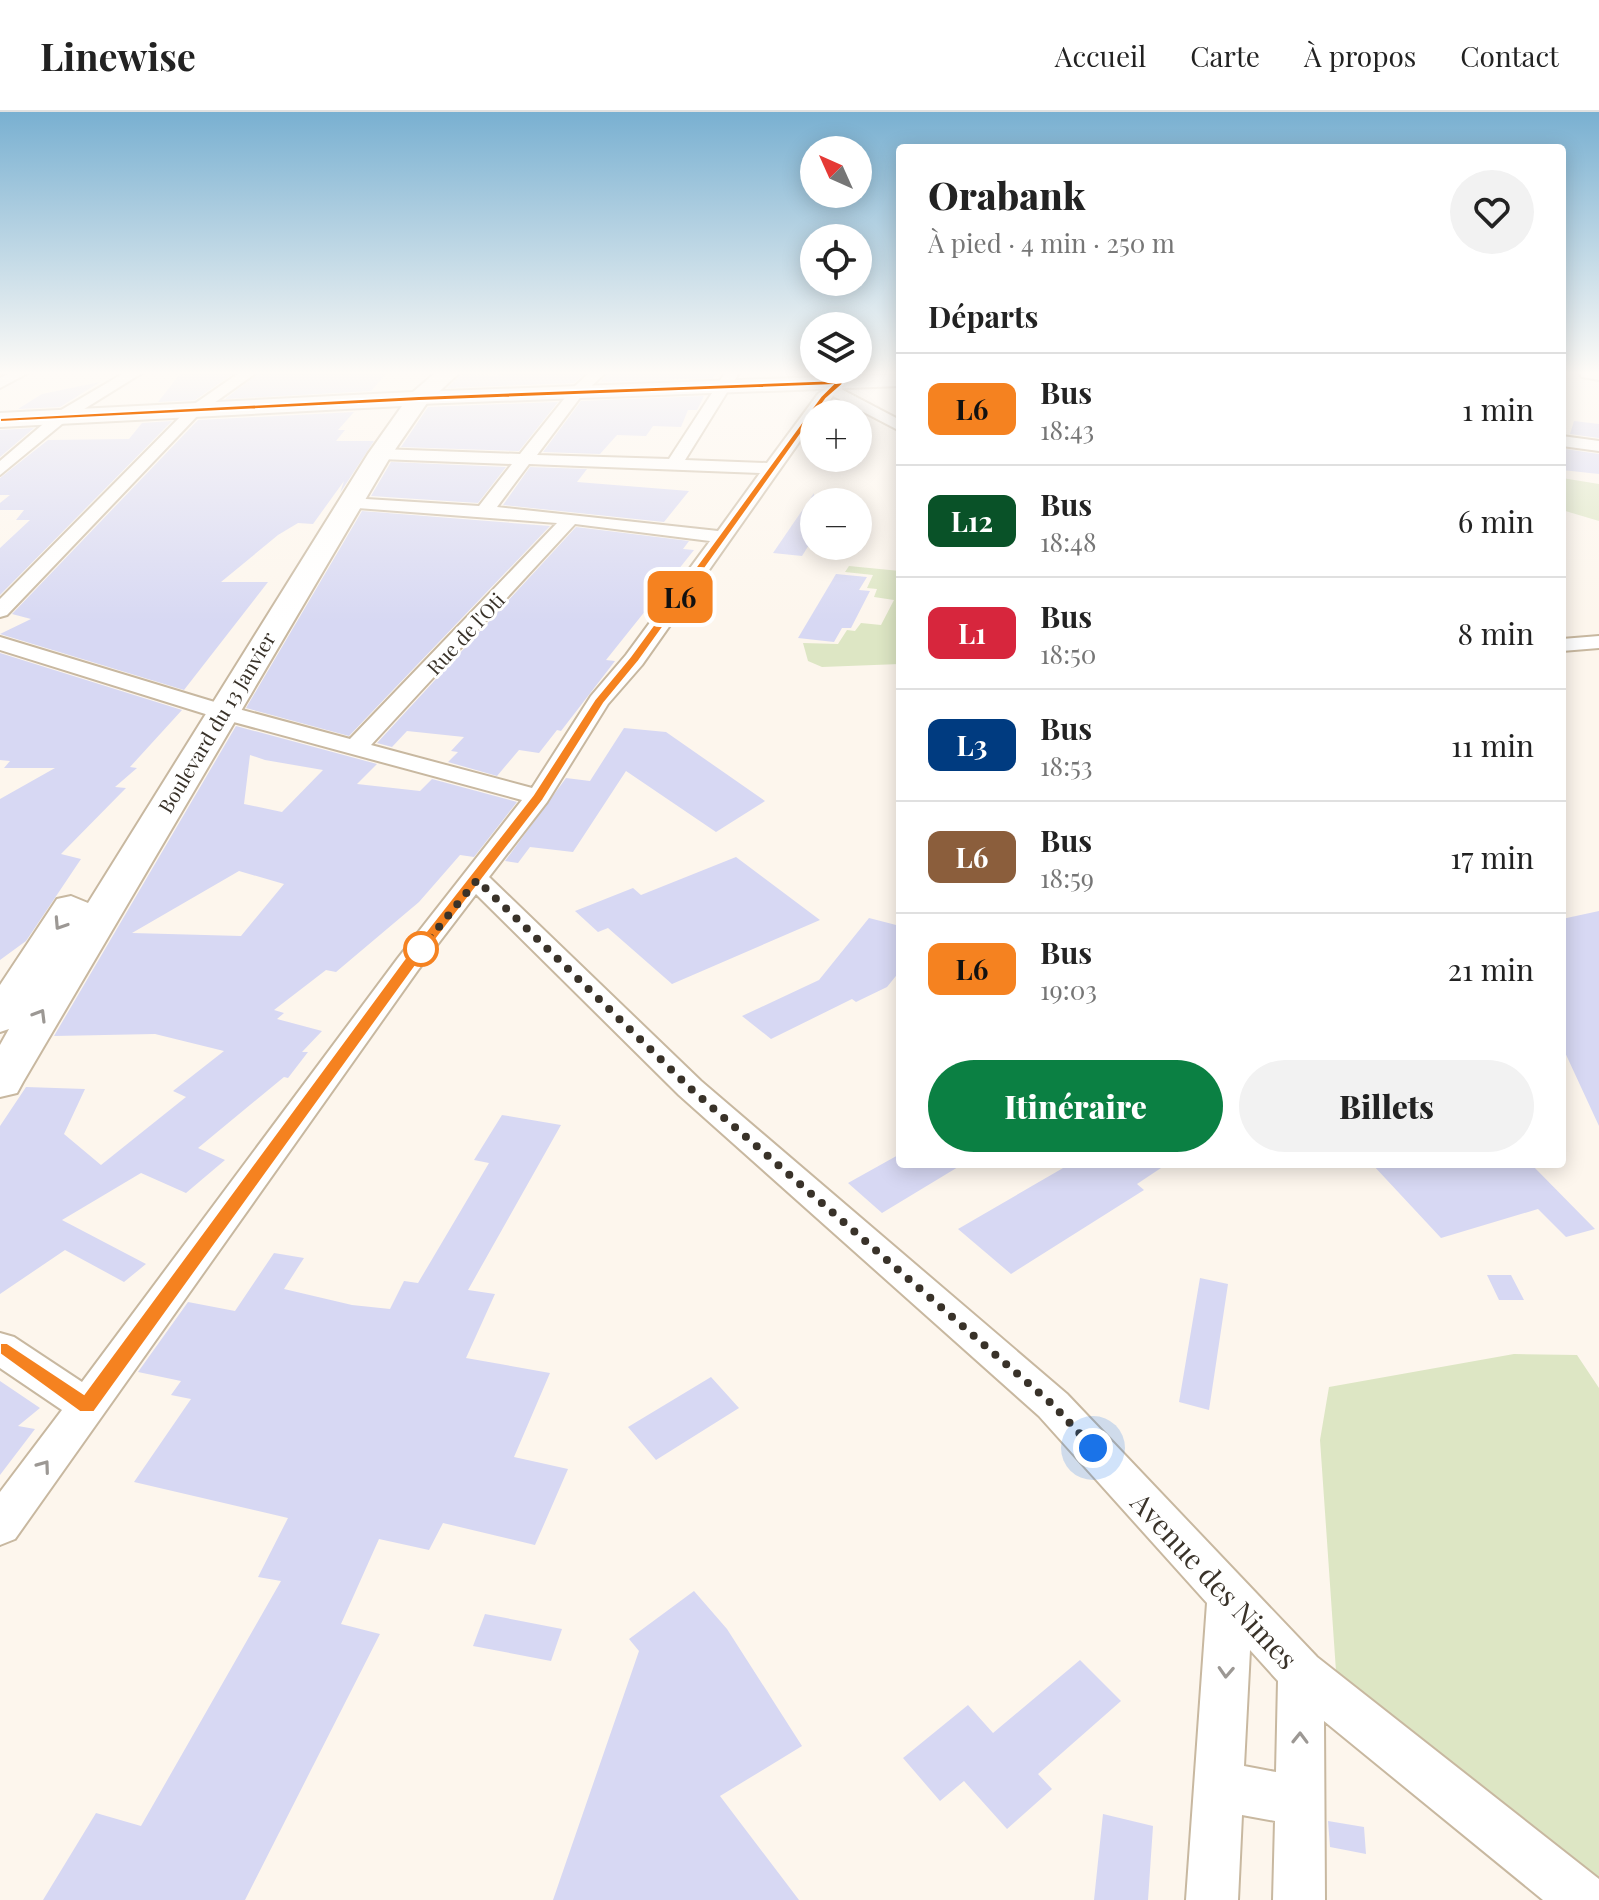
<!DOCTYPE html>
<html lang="fr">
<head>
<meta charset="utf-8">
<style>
	:root { --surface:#fff; --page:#f2f2f2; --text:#222; --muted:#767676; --line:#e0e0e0; --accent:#0b8043 }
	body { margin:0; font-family:"Playfair Display",serif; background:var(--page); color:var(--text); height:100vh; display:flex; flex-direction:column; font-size:30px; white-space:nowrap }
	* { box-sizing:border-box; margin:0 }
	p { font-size:26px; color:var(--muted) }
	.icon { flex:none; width:44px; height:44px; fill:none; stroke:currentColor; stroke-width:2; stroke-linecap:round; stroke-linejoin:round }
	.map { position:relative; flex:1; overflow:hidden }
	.side { position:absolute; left:896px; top:32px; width:670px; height:1024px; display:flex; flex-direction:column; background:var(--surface); border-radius:8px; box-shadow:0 4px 20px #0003 }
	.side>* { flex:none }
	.badge { padding:0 16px; border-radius:12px; font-size:28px; line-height:52px }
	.needle { width:52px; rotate:315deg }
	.fabs { position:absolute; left:800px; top:24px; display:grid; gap:16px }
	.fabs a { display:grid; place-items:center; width:72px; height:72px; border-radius:50%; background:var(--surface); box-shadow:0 4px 20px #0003; font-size:40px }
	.you { position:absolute; width:40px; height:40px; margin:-20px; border:6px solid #fff; border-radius:50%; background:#1a73e8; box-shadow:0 0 0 12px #1a73e833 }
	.map>.badge { position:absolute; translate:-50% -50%; box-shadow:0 0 0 4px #fff }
	h2 { padding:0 32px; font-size:30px; line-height:72px }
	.round { display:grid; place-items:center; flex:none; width:84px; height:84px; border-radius:42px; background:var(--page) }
	.summary { display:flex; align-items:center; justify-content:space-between; height:136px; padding:0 32px }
	h1 { font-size:38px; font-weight:800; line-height:60px }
	.action { display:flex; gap:16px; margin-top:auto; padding:16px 32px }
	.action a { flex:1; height:92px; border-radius:48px; background:var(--accent); color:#fff; font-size:32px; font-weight:800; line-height:92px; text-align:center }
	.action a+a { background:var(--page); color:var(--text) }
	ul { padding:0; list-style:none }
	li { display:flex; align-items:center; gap:24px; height:112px; padding:0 32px; border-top:2px solid var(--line) }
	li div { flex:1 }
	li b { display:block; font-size:30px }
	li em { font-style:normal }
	li .badge { min-width:88px; font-weight:700; text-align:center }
	header { display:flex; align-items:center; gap:48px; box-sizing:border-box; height:112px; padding:0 40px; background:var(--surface); border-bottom:2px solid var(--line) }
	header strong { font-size:38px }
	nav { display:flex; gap:44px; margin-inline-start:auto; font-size:28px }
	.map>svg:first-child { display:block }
	.green { fill:#dde6c4 }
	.building { fill:#d7d8f3; fill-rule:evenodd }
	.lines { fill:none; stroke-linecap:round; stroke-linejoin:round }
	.street-casing { stroke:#c8b8a0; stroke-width:4 }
	.secondary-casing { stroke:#c8b8a0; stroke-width:4 }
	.highway-casing { stroke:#c8b8a0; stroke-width:4 }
	.street { fill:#fff; fill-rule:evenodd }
	.secondary { fill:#fff; fill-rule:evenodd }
	.highway { fill:#fff; fill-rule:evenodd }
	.oneway { stroke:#9c9894 }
	.line { fill:#f58220; stroke:#fff; stroke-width:2 }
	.walk { stroke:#393229; stroke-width:8; stroke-dasharray:0 14.4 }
	.stop-dot { fill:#fff; stroke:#f58220; stroke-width:4 }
	.labels { text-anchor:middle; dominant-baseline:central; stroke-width:6; stroke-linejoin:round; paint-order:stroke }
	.far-street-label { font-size:20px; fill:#393229; stroke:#fff }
	.near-street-label { font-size:28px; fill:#393229; stroke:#fff }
</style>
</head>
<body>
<header>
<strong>Linewise</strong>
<nav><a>Accueil</a><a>Carte</a><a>À propos</a><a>Contact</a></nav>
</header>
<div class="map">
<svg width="1599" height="1788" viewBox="0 0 1599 1788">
	<rect width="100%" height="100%" fill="#fdf6ed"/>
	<path class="green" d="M 1562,366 L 1599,372 L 1599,409 L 1562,398 Z
		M 849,454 L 900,459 L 900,552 L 822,555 L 808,549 L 803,531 L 838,532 L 847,518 L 855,519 L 861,511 L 881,513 L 894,488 L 874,485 L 877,477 L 867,476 L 873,463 L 845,460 Z
		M 1514,1242 L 1577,1243 L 1599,1276 L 1599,1774 L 1336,1559 L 1320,1328 L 1329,1275 Z"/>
	<path class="building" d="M 181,261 L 234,261 L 195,288 L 158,290 Z
		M 259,261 L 387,261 L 371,279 L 225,287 Z
		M 462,261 L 497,264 L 499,261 L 584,262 L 574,271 L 447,276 Z
		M 608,261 L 716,261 L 713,266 L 600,270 Z
		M 100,270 L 60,295 L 18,297 L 42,282 Z
		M 704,284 L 697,298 L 688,298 L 681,315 L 653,314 L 646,324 L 617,323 L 600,342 L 543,340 L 581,289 Z
		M 558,290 L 519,339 L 401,335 L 428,295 Z
		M 354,300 L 338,318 L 345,318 L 336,329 L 374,329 L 340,381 L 344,369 L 313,412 L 298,411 L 278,423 L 221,470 L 268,470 L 184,578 L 0,522 L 31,507 L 12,502 L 198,308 Z
		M 172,309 L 0,483 L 0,436 L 30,408 L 16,408 L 24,398 L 0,398 L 0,391 L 10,383 L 0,383 L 0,366 L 48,328 L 129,327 L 142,311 Z
		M 1574,309 L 1599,312 L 1599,326 L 1570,322 Z
		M 34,316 L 0,345 L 0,318 Z
		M 1565,337 L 1599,342 L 1599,362 L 1562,358 Z
		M 391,350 L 506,355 L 478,391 L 371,384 Z
		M 530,355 L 587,357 L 577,370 L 689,379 L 664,410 L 503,393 Z
		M 814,381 L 814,425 L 802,444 L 773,441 Z
		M 362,399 L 550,414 L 349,624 L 246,596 Z
		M 576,415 L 689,429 L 683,437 L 694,438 L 606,548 L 615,549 L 561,619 L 557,618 L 539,641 L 519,638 L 497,664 L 448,650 L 458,640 L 451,639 L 464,625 L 407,619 L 392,635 L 377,631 Z
		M 836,462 L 867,465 L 859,478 L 870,479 L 851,516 L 842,516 L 834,530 L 798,526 Z
		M 0,541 L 182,598 L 130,655 L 137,656 L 115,675 L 126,676 L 61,742 L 81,747 L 26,829 L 0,848 L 0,687 L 55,656 L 4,656 L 10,649 L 0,648 Z
		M 236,614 L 377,652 L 357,672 L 420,679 L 432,667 L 517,690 L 474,745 L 460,743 L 419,790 L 336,860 L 326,858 L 274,898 L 284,901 L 277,907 L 322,919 L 302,940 L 308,940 L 288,966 L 284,965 L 198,1036 L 225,1048 L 186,1081 L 141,1061 L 62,1108 L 146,1152 L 124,1170 L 65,1138 L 0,1182 L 0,1014 L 26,975 L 85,977 L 64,1022 L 101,1053 L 186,985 L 173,979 L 224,939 L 155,922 L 54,924 ZM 250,643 L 265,648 L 323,658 L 282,700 L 244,692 ZM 239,759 L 284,772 L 241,824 L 132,821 Z
		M 624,616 L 666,620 L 765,689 L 716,720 L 626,659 L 573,740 L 530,735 L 518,751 L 505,749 L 566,666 L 590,669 Z
		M 736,745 L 820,808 L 672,872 L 608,816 L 598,820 L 575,799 L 633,776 L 641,783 Z
		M 1599,799 L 1599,1014 L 1562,934 L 1562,807 Z
		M 869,806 L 900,814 L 900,859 L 887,875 L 856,890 L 852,887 L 771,927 L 742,904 L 819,868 Z
		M 502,1003 L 561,1013 L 468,1178 L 495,1182 L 466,1246 L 550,1261 L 514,1345 L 568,1357 L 535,1433 L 443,1411 L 429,1438 L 379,1427 L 341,1512 L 380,1522 L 245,1788 L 43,1788 L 96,1701 L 141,1714 L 281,1469 L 258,1465 L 288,1406 L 134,1370 L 191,1287 L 171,1283 L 181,1269 L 138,1260 L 188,1190 L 235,1199 L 274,1141 L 304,1146 L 284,1177 L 352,1193 L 390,1197 L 404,1169 L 418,1171 L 489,1051 L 474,1048 Z
		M 900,1042 L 900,1052 L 963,1052 L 882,1101 L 848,1071 Z
		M 1070,1052 L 1167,1052 L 1137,1072 L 1144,1078 L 1011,1162 L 958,1117 Z
		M 1372,1052 L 1531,1052 L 1595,1117 L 1566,1125 L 1538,1097 L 1441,1126 Z
		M 1487,1163 L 1511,1163 L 1524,1188 L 1499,1188 Z
		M 1200,1166 L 1228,1172 L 1209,1298 L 1179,1290 Z
		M 711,1265 L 739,1296 L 656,1348 L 628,1315 Z
		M 0,1269 L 40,1296 L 18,1314 L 35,1317 L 0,1363 Z
		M 694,1479 L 727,1517 L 802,1634 L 720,1684 L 799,1788 L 553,1788 L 639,1539 L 629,1527 Z
		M 485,1502 L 562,1517 L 551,1549 L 473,1534 Z
		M 1080,1548 L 1121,1589 L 1038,1662 L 1052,1677 L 1007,1717 L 964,1669 L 940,1689 L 903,1646 L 968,1593 L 993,1621 Z
		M 1103,1702 L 1153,1714 L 1148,1788 L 1094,1788 Z
		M 1328,1709 L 1364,1715 L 1366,1742 L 1330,1735 Z"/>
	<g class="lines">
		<defs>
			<path id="street" d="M 10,261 L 28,261 L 0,276 L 0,266 Z
				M 124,261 L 142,261 L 68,307 L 0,363 L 0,349 L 56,301 Z
				M 239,261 L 256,261 L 200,301 L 7,503 L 0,505 L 0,487 L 190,295 Z
				M 589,261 L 605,261 L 582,283 L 537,343 L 669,347 L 725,261 L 739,261 L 685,348 L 767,351 L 818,282 L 840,266 L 847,270 L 841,277 L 900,308 L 900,319 L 833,284 L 819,302 L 814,302 L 814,309 L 642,553 L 608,592 L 547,690 L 489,765 L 701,969 L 1067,1282 L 1317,1545 L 1599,1767 L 1599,1788 L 1543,1788 L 1324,1609 L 1325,1788 L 1273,1788 L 1275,1709 L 1242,1703 L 1238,1788 L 1186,1788 L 1207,1491 L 1039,1304 L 679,983 L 476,782 L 418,858 L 15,1427 L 0,1433 L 0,1380 L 62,1298 L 0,1256 L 0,1221 L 14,1225 L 82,1270 L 398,846 L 522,688 L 215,605 L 0,538 L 0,525 L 231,595 L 350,627 L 557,411 L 344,395 L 341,391 L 350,386 L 479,394 L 512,352 L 380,347 L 372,342 L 380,337 L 520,342 L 572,277 ZM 529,352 L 760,361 L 718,419 L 497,395 ZM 575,412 L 710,429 L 626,543 L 591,584 L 532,676 L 371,633 ZM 1250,1538 L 1278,1569 L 1276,1660 L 1244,1654 Z
				M 1562,324 L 1599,329 L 1599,339 L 1562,334 Z
				M 1599,524 L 1599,536 L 1562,539 L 1562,527 Z"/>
			<path id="secondary" d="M 1579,261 L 1599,261 L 1599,268 L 1582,265 Z
				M 900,262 L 900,274 L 419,292 L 408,286 L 419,280 Z"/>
			<path id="highway" d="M 435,261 L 459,261 L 427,291 L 392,342 L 23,970 L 17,981 L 0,985 L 0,933 L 9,917 L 0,920 L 0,873 L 57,787 L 71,784 L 88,791 L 368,342 L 402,294 L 0,315 L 0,301 L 413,280 Z"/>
		</defs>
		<use href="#street" class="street-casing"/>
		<use href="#secondary" class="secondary-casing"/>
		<use href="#highway" class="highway-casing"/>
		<use href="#street" class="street"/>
		<use href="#secondary" class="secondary"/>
		<use href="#highway" class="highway"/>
	</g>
	<defs><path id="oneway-chevron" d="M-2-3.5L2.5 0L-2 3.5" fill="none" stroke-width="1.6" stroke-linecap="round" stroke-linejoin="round" transform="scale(2)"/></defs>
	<g class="oneway">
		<use href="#oneway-chevron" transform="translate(60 812) rotate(123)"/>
		<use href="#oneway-chevron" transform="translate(40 903) rotate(-59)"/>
		<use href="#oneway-chevron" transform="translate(44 1354) rotate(-54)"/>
		<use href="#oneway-chevron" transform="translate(1226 1560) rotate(93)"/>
		<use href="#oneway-chevron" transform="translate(1300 1626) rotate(-89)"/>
	</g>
	<linearGradient id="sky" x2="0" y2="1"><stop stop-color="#79b0d1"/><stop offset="0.51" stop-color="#fefbf7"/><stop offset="1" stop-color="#fefbf7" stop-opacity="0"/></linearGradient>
	<rect width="1599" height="511" fill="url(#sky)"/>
	<path class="line" d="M 840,268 L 843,272 L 826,287 L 638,550 L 604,591 L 543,688 L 414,856 L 94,1300 L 80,1300 L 0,1242 L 0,1231 L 7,1231 L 84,1282 L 403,849 L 533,683 L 595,587 L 630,545 L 821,284 L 832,273 L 419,289 L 0,310 L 0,306 L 419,284 Z"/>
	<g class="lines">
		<path class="walk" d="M 421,837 L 477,768 L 690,976 L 1053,1293 L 1093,1336"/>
	</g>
	<circle class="stop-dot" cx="421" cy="837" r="16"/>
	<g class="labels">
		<g class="far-street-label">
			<text transform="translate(465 521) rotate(-47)">Rue de l'Oti</text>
			<text transform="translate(216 610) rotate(-59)">Boulevard du 13 Janvier</text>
		</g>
		<g class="near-street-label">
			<text transform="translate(1215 1468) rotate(47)">Avenue des Nimes</text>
		</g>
	</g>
</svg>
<div class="fabs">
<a><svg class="needle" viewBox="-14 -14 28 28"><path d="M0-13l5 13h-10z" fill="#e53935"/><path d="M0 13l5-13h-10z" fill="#767676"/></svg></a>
<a><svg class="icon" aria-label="locate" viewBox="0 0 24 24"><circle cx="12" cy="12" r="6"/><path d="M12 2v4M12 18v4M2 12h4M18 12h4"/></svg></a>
<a><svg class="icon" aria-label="layers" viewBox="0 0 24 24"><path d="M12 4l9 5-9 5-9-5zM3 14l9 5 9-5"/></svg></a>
<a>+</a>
<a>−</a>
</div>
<div class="you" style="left:1093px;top:1336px"></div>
<b class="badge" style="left:680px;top:485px;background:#f58220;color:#111">L6</b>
<section class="side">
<div class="summary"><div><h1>Orabank</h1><p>À pied · 4 min · 250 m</p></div><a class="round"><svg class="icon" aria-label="heart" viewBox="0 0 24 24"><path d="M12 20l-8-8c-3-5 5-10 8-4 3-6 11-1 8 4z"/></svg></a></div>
<h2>Départs</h2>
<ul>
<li><span class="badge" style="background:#f58220;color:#111">L6</span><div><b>Bus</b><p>18:43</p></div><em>1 min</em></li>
<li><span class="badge" style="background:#095228;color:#fff">L12</span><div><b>Bus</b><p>18:48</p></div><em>6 min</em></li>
<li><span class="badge" style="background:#d7263d;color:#fff">L1</span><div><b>Bus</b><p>18:50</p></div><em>8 min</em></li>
<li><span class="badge" style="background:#003b80;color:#fff">L3</span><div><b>Bus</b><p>18:53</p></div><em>11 min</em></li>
<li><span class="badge" style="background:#8b5e3c;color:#fff">L6</span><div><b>Bus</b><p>18:59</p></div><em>17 min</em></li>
<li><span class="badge" style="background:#f58220;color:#111">L6</span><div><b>Bus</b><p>19:03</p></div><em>21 min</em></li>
</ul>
<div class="action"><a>Itinéraire</a><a>Billets</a></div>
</section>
</div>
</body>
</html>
